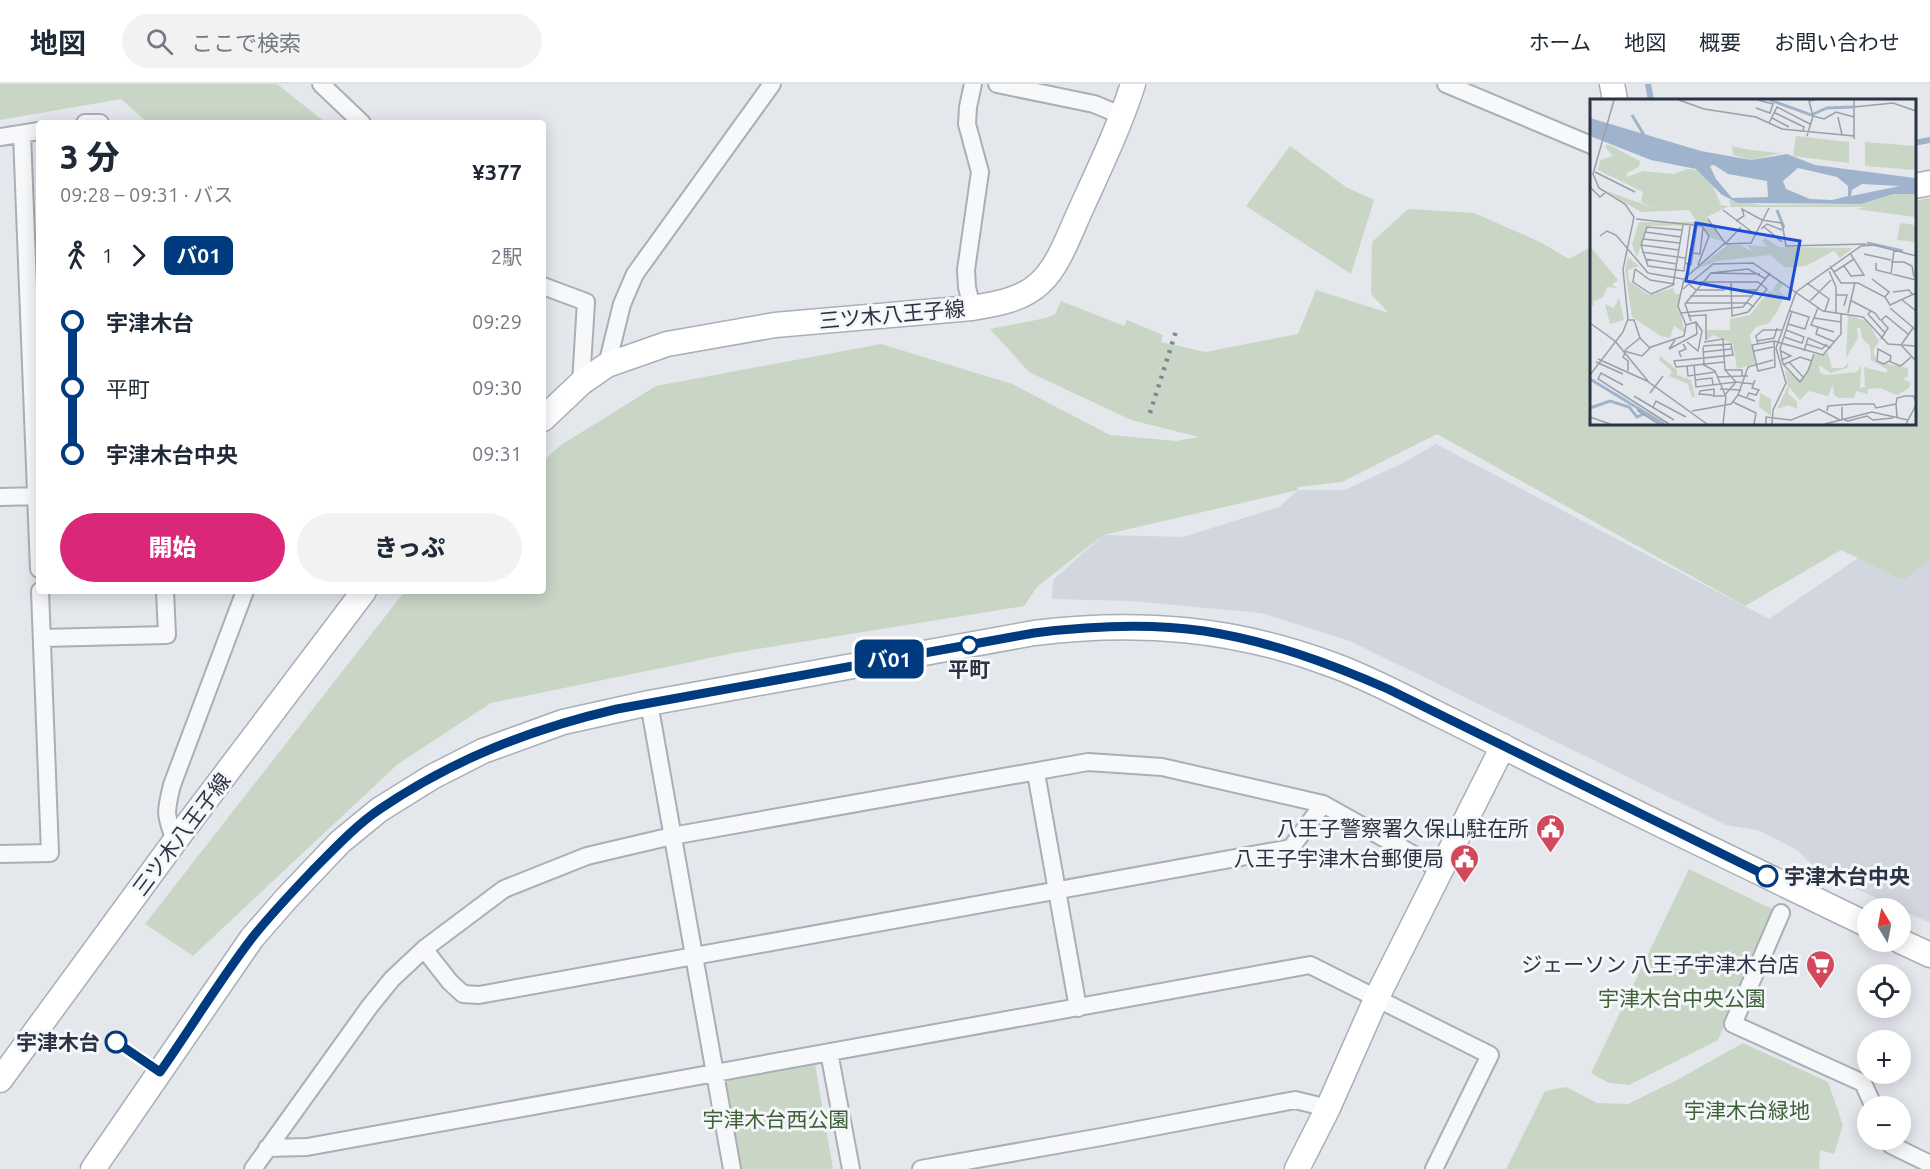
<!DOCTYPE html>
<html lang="ja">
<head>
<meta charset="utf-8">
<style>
	:root { --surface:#fff; --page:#f2f2f3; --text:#1f2937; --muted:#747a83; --line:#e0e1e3; --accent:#db2777 }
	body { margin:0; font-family:Ubuntu,"Noto Sans JP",sans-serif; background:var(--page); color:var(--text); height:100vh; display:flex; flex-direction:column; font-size:22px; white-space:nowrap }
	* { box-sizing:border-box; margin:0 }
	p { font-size:20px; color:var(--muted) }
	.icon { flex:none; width:33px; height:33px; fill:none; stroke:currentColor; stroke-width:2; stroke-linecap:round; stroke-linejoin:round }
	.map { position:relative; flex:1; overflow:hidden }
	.sheet { position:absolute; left:36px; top:36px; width:510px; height:474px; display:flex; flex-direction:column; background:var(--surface); border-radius:6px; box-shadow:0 3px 15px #0003 }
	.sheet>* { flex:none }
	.badge { padding:0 12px; border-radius:9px; font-size:21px; line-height:39px }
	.needle { width:39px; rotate:350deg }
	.buttons { position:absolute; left:1857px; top:814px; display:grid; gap:12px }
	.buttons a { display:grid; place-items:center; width:54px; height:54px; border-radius:50%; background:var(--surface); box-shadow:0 3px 15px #0003; font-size:30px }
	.map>.badge { position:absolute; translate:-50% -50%; box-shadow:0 0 0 3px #fff }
	.legs { display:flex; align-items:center; gap:9px; height:66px; padding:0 24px; font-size:20px }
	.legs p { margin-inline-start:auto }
	.summary { display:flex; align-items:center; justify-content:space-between; height:102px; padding:0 24px }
	h1 { font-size:33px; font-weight:800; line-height:45px }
	.button { display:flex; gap:12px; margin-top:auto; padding:12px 24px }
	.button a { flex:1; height:69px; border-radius:36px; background:var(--accent); color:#fff; font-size:24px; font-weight:800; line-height:69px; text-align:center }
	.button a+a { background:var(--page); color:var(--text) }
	ul { padding:0 24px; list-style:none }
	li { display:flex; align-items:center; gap:21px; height:66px; font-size:22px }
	li i { display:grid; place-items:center; width:9px; height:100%; margin:0 8px; background:currentColor }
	li i::after { content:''; width:15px; height:15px; margin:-8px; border:4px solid; border-radius:50%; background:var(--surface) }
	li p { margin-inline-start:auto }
	li:first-child i { background:linear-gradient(#0000 50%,currentColor 0) }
	li:last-child i { background:linear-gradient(currentColor 50%,#0000 0) }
	header { display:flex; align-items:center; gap:36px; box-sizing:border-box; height:84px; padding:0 30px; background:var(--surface); border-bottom:2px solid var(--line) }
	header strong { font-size:28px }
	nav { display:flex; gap:33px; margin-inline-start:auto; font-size:21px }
	.search { width:420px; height:54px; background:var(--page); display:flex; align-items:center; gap:15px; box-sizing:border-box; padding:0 21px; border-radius:33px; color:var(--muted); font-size:22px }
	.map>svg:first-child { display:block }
	.built { fill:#d2d6de }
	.green { fill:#c9d6c5 }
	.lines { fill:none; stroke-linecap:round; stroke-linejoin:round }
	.stream { stroke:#9fb4cc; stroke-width:6 }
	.street-casing { stroke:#a9aeb7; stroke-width:20 }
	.secondary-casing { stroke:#a9aeb7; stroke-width:27 }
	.street { stroke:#f7f8fa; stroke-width:16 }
	.secondary { stroke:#fff; stroke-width:24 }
	.rail { stroke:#7d8696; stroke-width:4.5; stroke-dasharray:3 6; stroke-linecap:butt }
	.line-1-casing { stroke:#fff; stroke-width:14 }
	.line-1 { stroke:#003b80; stroke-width:9 }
	.stop-1-dot { fill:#fff; stroke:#003b80; stroke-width:3 }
	.labels { text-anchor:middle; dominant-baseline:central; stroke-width:6; stroke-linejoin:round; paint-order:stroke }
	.street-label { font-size:21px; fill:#2b3445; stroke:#f4f6f9 }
	.stop-label { font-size:21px; font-weight:bold; fill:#2b3445; stroke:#f4f6f9 }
	.poi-label { font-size:21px; fill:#2b3445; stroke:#f4f6f9; text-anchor:end }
	.park-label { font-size:21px; fill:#3f6138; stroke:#f4f6f9 }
	.inset-river { fill:none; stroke:#9fb4cc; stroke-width:3 }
	.inset-road { fill:none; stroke:#9a9fa9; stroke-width:1.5 }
	.view { fill:#1d4ed8; fill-opacity:0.15; stroke:#1d4ed8; stroke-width:3 }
	.inset-edge { fill:none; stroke:#2b3445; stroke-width:3 }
</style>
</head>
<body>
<header>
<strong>地図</strong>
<div class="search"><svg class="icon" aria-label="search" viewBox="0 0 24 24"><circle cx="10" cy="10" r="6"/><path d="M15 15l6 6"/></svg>ここで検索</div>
<nav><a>ホーム</a><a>地図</a><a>概要</a><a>お問い合わせ</a></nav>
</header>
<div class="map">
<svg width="1930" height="1085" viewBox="0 0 1930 1085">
	<rect width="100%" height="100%" fill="#e4e7ec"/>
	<path class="built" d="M 1436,360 L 1769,535 L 1864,470 L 1902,496 L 1930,477 L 1930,839 L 1818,787 L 1797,766 L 1758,746 L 1726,741 L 1350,557 L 1261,529 L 1131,517 L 1052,515 L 1053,496 L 1103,451 L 1183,453 L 1279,423 L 1298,406 L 1344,406 L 1401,380 Z"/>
	<path class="green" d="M 0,0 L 277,0 L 326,39 L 148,39 L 121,15 L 0,36 Z
		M 1290,62 L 1346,103 L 1374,116 L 1351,190 L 1246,122 Z
		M 1930,114 L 1930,477 L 1903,496 L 1841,466 L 1745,522 L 1437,350 L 1342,398 L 1298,403 L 1298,406 L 1103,451 L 1037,503 L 1024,522 L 739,568 L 491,619 L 398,680 L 193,872 L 145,840 L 405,507 L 543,507 L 543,377 L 561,361 L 656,302 L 881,260 L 1012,300 L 1110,351 L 1176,357 L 1199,353 L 1131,336 L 1029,288 L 990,245 L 1046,234 L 1055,230 L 1061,217 L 1124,242 L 1127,236 L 1163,251 L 1161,258 L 1205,268 L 1298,250 L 1316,206 L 1389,229 L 1371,210 L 1372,158 L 1408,125 L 1474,129 L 1540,158 L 1569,175 L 1591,163 L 1591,339 L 1914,339 L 1914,117 Z
		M 1689,785 L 1774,826 L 1718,956 L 1629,1001 L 1609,999 L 1591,989 Z
		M 1743,959 L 1828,998 L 1843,1041 L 1834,1070 L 1820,1066 L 1819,1085 L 1506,1085 L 1545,1007 L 1566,1003 L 1597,1019 L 1628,1020 L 1677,996 Z
		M 815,980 L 833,1085 L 738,1085 L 721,996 Z"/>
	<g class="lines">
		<path class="stream" d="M 1648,0 L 1651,16
			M 1914,59 L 1930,56"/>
		<defs>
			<path id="street" d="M 321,0 L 362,39
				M 997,0 L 1094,20 L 1123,32
				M 1446,0 L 1591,61
				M 85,39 L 100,39
				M 22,50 L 39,485
				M 0,53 L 39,47
				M 543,202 L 586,218 L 581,299
				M 972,224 L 967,203 L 966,186 L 980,88 L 967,40 L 968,23 L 973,0
				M 607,281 L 622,220 L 635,190 L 772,0
				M 0,413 L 39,412
				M 42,554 L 167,551 L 165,507
				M 649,619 L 732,1085
				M 1036,689 L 1078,924
				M 175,757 C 165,730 165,729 172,701 L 245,507
				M 0,770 L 50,769 L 40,507
				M 1781,829 L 1733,940 L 1863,999 L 1874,1023
				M 424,865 L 450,898 L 463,910 L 479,911 L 1291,764 L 1323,720
				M 829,968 L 851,1085
				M 1889,1056 L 1891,1061 L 1930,1080
				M 267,1064 L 307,1063 L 1310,881 L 1490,971 L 1434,1085
				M 253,1085 L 370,922 L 392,895 L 424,865 L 504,805 L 587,772 L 672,752 L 1088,678 L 1162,683 L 1323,720 L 1441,786
				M 921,1085 L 1101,1053 L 1295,1016 L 1328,1024"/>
			<path id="secondary" d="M 1612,0 L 1615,16
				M 1914,102 L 1930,99
				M 543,335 L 581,299 L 607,281 L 667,260 L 775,241 L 972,224 C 996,220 1022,216 1040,199 C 1058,183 1070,149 1080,127 C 1099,85 1119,44 1133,0
				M 1900,857 L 1930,871
				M 0,996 L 175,757 L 364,507
				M 93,1085 L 252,854 L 286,815 L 340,758 L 379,726 L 432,693 L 483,667 L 563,638 L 649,619 L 1034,549 C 1138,536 1235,544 1333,581 C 1369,594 1402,612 1436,629 C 1477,649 1517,670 1558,690 C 1661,741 1764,791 1868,841
				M 1297,1085 L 1328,1024 L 1377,913 L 1503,662"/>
		</defs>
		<use href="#street" class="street-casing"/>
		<use href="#secondary" class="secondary-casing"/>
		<use href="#street" class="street"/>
		<use href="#secondary" class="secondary"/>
		<path class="rail" d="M 1150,329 L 1177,244"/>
	</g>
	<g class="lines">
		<defs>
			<path id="line-1" d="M 116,958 L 160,988 C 191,944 219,897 252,854 C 271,830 292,808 313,786 C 334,765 355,742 380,725 C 454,675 531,645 617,625 L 1034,549 C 1090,542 1149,539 1204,547 C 1269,557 1329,579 1388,605 L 1767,792"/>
		</defs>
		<use href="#line-1" class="line-1-casing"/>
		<use href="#line-1" class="line-1"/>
	</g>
	<defs>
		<symbol id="civic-pin" viewBox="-11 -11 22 30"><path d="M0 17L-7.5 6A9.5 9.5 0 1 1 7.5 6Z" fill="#d1495b" stroke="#f4f6f9"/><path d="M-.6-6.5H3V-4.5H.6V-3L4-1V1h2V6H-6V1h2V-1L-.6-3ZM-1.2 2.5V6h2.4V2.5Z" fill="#fff"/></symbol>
		<symbol id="supermarket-pin" viewBox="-11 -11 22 30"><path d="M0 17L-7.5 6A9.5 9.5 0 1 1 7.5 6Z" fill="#d1495b" stroke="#f4f6f9"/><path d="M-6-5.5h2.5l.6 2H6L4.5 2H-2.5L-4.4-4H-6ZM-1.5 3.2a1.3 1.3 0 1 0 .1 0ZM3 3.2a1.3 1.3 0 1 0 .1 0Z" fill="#fff"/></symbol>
	</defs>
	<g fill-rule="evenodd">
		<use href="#civic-pin" x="1534" y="728" width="33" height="45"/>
		<use href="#civic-pin" x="1448" y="758" width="33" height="45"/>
		<use href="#supermarket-pin" x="1804" y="864" width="33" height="45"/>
	</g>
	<g class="stop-1-dot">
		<circle cx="969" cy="561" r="8"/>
		<circle cx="1767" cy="792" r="10"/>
		<circle cx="116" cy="958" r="10"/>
	</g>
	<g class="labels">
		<g class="street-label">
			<text transform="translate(892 230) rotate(-5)">三ツ木八王子線</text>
			<text transform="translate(181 750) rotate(-53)">三ツ木八王子線</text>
		</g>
		<g class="stop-label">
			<text x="969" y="585">平町</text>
			<text x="1784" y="792" text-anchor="start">宇津木台中央</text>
			<text x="100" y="958" text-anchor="end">宇津木台</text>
		</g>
		<g class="poi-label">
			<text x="1529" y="744">八王子警察署久保山駐在所</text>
			<text x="1444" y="774">八王子宇津木台郵便局</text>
			<text x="1799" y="880">ジェーソン 八王子宇津木台店</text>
		</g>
		<g class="park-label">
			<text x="1682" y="914">宇津木台中央公園</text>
			<text x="1747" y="1026">宇津木台緑地</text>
			<text x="776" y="1035">宇津木台西公園</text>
		</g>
	</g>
	<g transform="translate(1590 15)">
		<rect width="326" height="326" fill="#e4e7ec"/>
		<path d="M 206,37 L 259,43 L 259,64 L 203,57 ZM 275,43 L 325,47 L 325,71 L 275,67 ZM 17,45 L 50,62 L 49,68 L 37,74 L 37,78 L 53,72 L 83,75 L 98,70 L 108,71 L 121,82 L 131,106 L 139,107 L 117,118 L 132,142 L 122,139 L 112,126 L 57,127 L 47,158 L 42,146 L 49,123 L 107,123 L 99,111 L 51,113 L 14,91 L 64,109 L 51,103 L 53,93 L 8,71 L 10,61 L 23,57 L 15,48 ZM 142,47 L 160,51 L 191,54 L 161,61 L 143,56 ZM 305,95 L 325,95 L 325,118 L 266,110 L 276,108 L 141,108 L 139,101 L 170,106 L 271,105 ZM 310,124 L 325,126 L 325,143 L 307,141 ZM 175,139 L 189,148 L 263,149 L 250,159 L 244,152 L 216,167 L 203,168 L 195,168 L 180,156 L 127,162 L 106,170 L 138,146 L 151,146 L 163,153 L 157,146 L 177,148 L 172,142 ZM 0,147 L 28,181 L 22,186 L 28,189 L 17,188 L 13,198 L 3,203 L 4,208 L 0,205 ZM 38,158 L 49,167 L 38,171 L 39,182 L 59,196 L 83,189 L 85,195 L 91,195 L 88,203 L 95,234 L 84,227 L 80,239 L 71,237 L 42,218 L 35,171 ZM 189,182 L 193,185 L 189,192 L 195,197 L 187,213 L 178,225 L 167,227 L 160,236 L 165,265 L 147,270 L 143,245 L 123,236 L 117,241 L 117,231 L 140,231 L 140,220 L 160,216 L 179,192 L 184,194 L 188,193 L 182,192 ZM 29,199 L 34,221 L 20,225 L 15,205 L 24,209 ZM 258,216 L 276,222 L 283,232 L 289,242 L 283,252 L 287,263 L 318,269 L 318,277 L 313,280 L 321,284 L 319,289 L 307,296 L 290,289 L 278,290 L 278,295 L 266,292 L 264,299 L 249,299 L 244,296 L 243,286 L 238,297 L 219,292 L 210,301 L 199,288 L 198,295 L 207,302 L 207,310 L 199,306 L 187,310 L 198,287 L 195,271 L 212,282 L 224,256 L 238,254 L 242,269 L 253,269 L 259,263 L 257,269 L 241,274 L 229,266 L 230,274 L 236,276 L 267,273 L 271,266 L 270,289 L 275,288 L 274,268 L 297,274 L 297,270 L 281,261 L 280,247 L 272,239 L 270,229 L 267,229 L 268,239 L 256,259 ZM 70,257 L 87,271 L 87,276 L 101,281 L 105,298 L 102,298 L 98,285 L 79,277 L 82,272 L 69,261 ZM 170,294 L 181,300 L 181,317 L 169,308 Z" fill="#c9d6c5"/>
		<path d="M 0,19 L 111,52 L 161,61 L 197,55 L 225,66 L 325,79 L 325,95 L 304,95 L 271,105 L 148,104 L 132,96 L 106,70 L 61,61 L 0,37 ZM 124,66 L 138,75 L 177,82 L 178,98 L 142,99 L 126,80 L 120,67 ZM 208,69 L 247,78 L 258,87 L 258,97 L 242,101 L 220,100 L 196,90 L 193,82 ZM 272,85 L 310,87 L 261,97 L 262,91 Z" fill="#9fb4cc" fill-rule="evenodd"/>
		<path class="inset-river" d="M 180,1 L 221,16 L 237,9 L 263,8M 42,16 L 54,36M 187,111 L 194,129M 277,144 L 313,152M 0,280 L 74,325M 0,309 L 20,302 L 39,308 L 47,318 L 56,314"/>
		<path class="inset-road" d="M 89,1 L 114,10 L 166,18 L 192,30 L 264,37M 264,8 L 303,4 L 326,12M 166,9 L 180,14 L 183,5 L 168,1M 185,14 L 214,28 L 213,32M 223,17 L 234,20 L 246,13 L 264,18M 248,18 L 252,36M 182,19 L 199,28M 179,24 L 187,8 L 220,25M 217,37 L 223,17 L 219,2 L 225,1M 264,40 L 264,1M 5,73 L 45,93M 0,88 L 10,98 L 15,94M 133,111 L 166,136M 46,120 L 112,127 L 119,137 L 108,166M 118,120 L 135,144M 146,122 L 154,117 L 152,110 L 172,121 L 192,124 L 196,147 L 276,145M 173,127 L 192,143M 171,130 L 177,125 L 192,131M 92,131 L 57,128 L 51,146 L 58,167 L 94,172 L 100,127M 55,133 L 91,138M 10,137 L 17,132 L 26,136 L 58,174 L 93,180M 53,140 L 90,144M 136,144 L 151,128M 51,146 L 89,151M 52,153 L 95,159M 103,154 L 110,155 L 113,128M 274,155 L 301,161M 55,160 L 87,165M 301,163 L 314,163 L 322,167 L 324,178M 95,164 L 101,166 L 107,127M 286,164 L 286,171 L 326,181M 240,167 L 251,184 L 268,184 L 295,198 L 300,206 L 326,194M 254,167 L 261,177 L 274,176 L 260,154M 45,170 L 43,183 L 61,195 L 83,186 L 93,126M 45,170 L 60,181 L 85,185M 239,172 L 246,188 L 246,214M 244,173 L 264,160M 121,174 L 170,175M 301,175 L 304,151M 282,180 L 299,193 L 295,198M 110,183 L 168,183 L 177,190 L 158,213 L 142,217 L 141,184M 217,184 L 239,200 L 235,212M 99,185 L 106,191 L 135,191M 93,190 L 123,165 L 163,164 L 233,212 L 273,218 L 298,245 L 326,247M 141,191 L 168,191M 303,193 L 319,191 L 322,195M 246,196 L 257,196 L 254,207M 100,197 L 163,197M 311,200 L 326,212M 260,201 L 285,214 L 290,221M 220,202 L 241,181M 95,204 L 158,204 L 164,208M 228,209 L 221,226 L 244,233M 300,209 L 326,231M 202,212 L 190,250 L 193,265 L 210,283 L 218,272 L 224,255M 281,212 L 278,215 L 295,234M 90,214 L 153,208 L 180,174M 258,214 L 265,183M 98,217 L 116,216 L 116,241M 224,219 L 251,223M 38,221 L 44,221 L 50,239M 101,222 L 95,205 L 121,174 L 158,170 L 176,180M 0,224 L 25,242M 198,225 L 215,230 L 219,218 L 200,212M 96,226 L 106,223 L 112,232 L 108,252 L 97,243M 228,228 L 226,235 L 245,243M 323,229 L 311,246 L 326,262M 194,238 L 212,244 L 214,238 L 196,231M 291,240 L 298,229 L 291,221 L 296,217 L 318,235M 85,241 L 79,250 L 107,235 L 106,223M 25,242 L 58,282M 167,242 L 184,239 L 187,229M 184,242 L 185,268 L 168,272 L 162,246 L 184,242 L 233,256 L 251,235 L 251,214M 114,243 L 133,240 L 135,271 L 146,283 L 134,297 L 124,297 L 121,296 L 109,295 L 110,292 L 124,290 L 124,297M 168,245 L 166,237 L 173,231 L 192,231M 216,245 L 232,250 L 237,245M 113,248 L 114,266 L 125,272 L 136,298 L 133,325M 35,251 L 50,239 L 60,249M 34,252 L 52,257 L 61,248 L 94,237 L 96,226 L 88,207 L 94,180 L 134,145 L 161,144 L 179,109M 164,252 L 183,248M 191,252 L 201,257 L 191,261M 214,252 L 218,239 L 241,249M 113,253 L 141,250M 35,254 L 33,258 L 38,262 L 38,272M 91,258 L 89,253 L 96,250 L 93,245M 8,260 L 57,282 L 117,325M 300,262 L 301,257 L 288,250 L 287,262 L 294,265 L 299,262 L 310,267 L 312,266 L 321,258M 6,263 L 33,275M 199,263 L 214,279M 104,266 L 106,288 L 146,283 L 164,285M 193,266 L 210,258 L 222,262M 97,267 L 134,263M 86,268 L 84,262 L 143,256 L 141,245 L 113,247M 86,268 L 97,267 L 98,277 L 126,273M 135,271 L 152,271 L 152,277 L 158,277M 0,276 L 33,233 L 38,220 L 33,170 L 44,118 L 35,105 L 9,89 L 3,75 L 24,1M 128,278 L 152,277M 105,281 L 122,279 L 123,285M 33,286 L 11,274 L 8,280 L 79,325M 130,290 L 151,291M 60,294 L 73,277M 148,296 L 158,268 L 183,261M 44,297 L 84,321M 157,298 L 159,294 L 166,296 L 169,291 L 162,289 L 165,281M 143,303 L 166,314 L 164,325M 306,305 L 307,299 L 315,297 L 323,297 L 326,302M 63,308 L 66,302 L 96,318M 252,308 L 252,320 L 258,322 L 277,317 L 283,321 L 303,319M 47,311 L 69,325M 102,312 L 141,305 L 148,296 L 165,302M 237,312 L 238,307 L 264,305 L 284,305 L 286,309 L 306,305 L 307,318M 0,318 L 20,325M 176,325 L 176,318 L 201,321 L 229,310 L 250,321M 182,325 L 183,311 L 196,284 L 186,249 L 206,193 L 271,147 L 285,146 L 326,157M 235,325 L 282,313 L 318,321M 316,325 L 326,306"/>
		<path class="view" d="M 106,124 L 210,142 L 199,200 L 96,182 Z"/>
		<rect width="326" height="326" class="inset-edge"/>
	</g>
</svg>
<div class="buttons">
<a><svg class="needle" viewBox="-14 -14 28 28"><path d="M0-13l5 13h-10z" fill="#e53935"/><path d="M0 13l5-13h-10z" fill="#747a83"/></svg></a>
<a><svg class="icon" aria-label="locate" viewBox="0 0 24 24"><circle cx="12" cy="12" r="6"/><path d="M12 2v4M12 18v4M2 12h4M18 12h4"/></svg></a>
<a>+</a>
<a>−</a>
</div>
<b class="badge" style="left:889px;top:575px;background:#003b80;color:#fff">バ01</b>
<section class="sheet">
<div class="summary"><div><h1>3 分</h1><p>09:28 – 09:31 · バス</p></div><b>¥377</b></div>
<div class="legs"><svg class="icon" aria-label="walk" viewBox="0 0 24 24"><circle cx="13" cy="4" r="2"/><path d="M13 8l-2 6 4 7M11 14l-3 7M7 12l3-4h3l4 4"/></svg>1<svg class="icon" aria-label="forward" viewBox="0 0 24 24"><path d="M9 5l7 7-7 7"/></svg><b class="badge" style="background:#003b80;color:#fff">バ01</b><p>2駅</p></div>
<ul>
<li><i style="color:#003b80"></i><b>宇津木台</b><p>09:29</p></li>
<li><i style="color:#003b80"></i><span>平町</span><p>09:30</p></li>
<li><i style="color:#003b80"></i><b>宇津木台中央</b><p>09:31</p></li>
</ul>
<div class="button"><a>開始</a><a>きっぷ</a></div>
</section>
</div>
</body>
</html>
